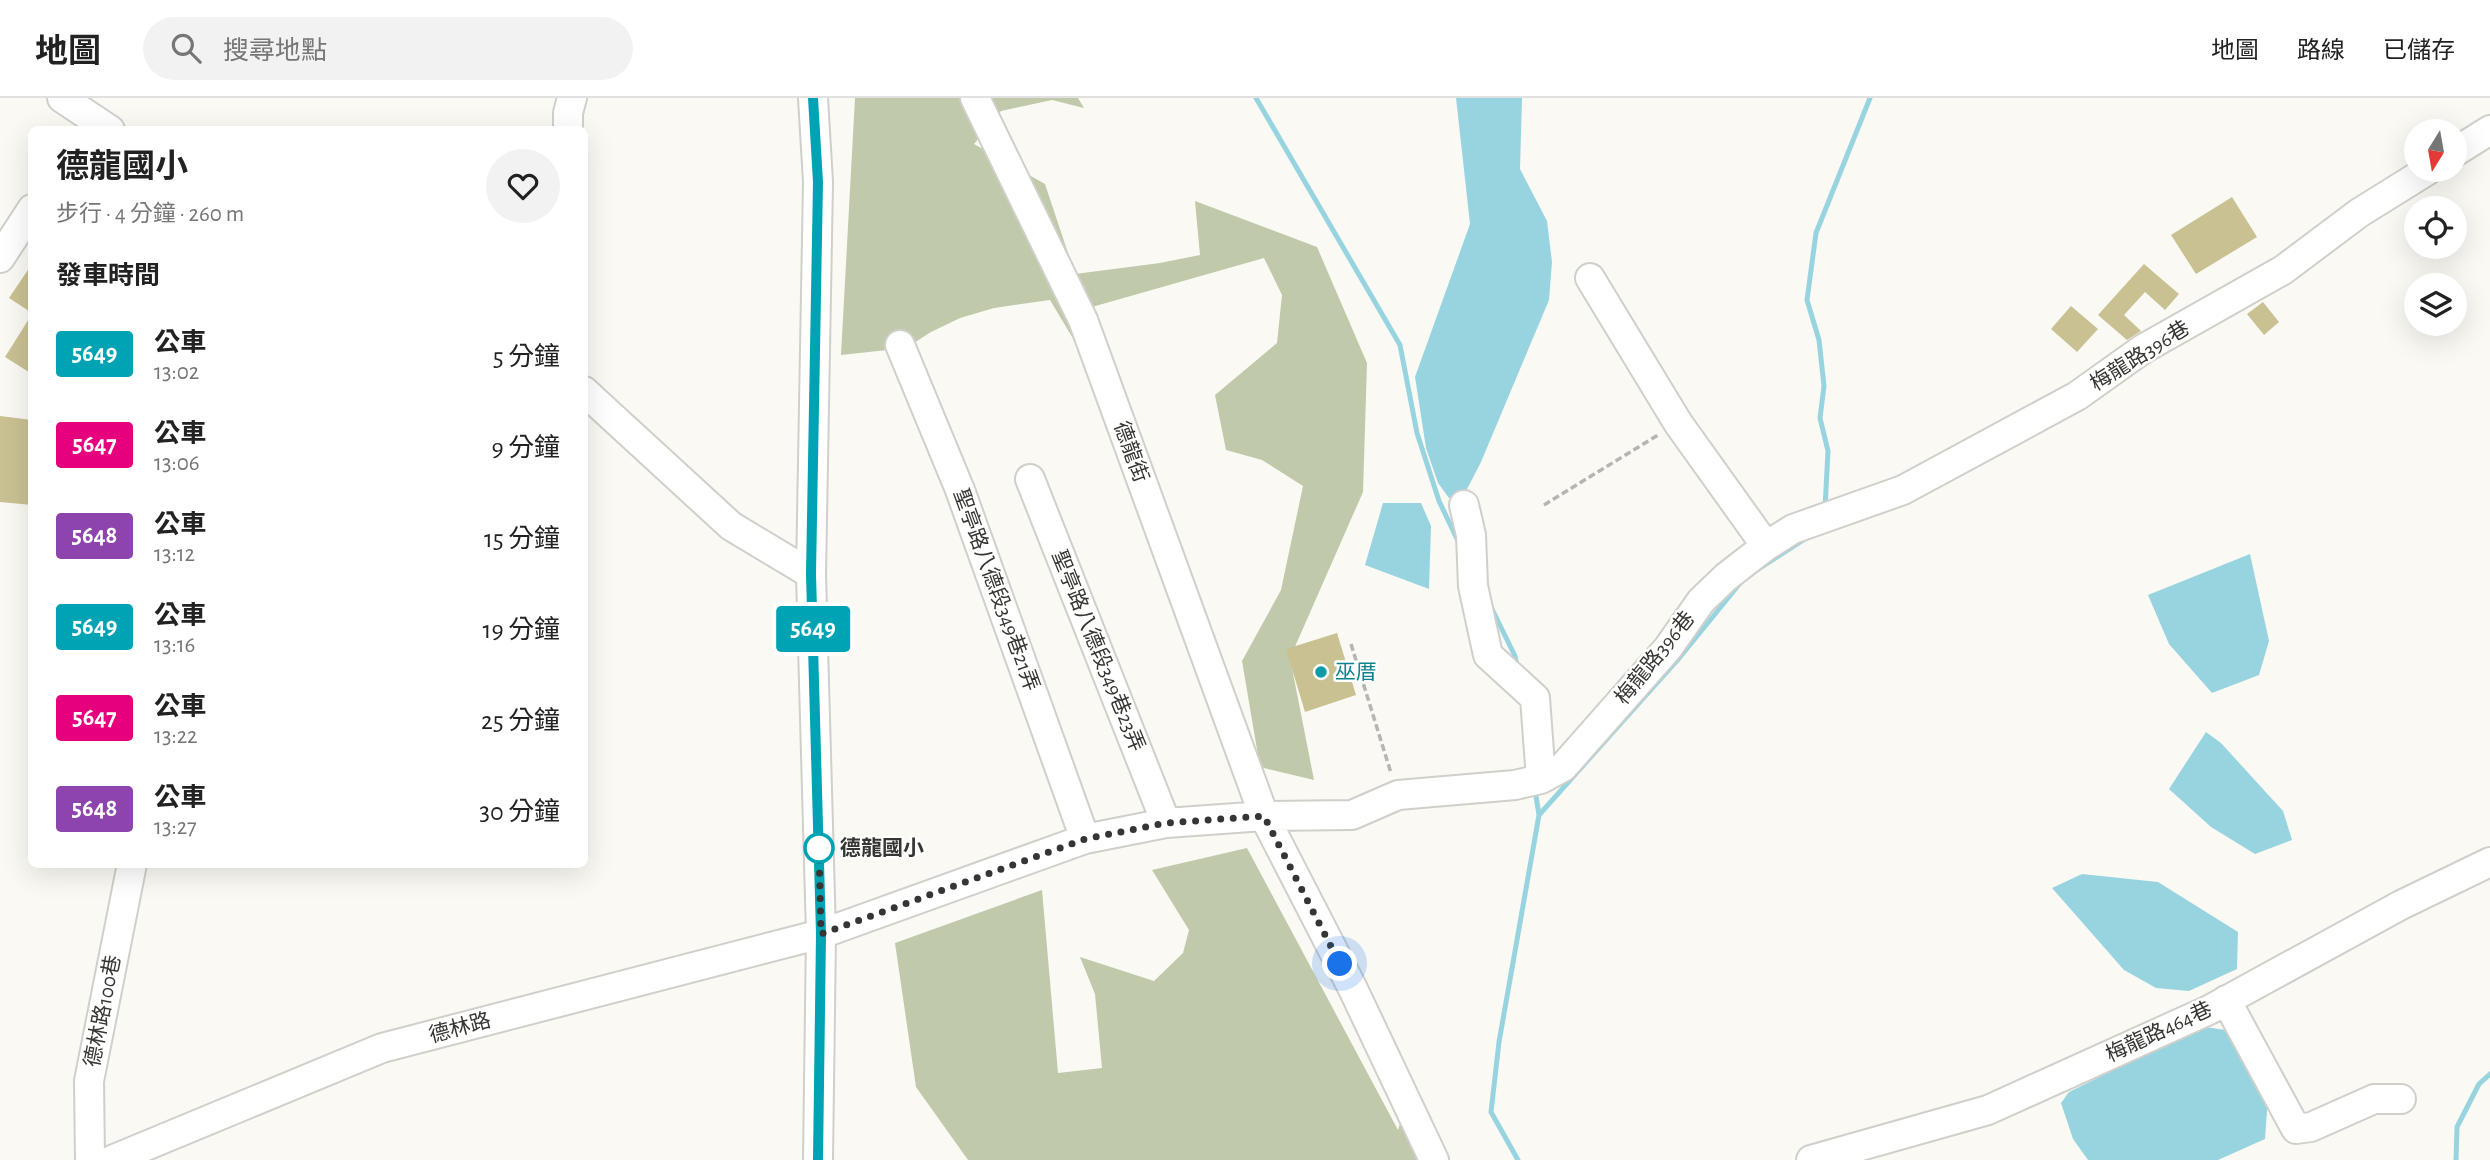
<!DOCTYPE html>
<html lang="zh-TW">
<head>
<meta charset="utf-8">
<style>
	:root { --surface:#fff; --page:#f2f2f2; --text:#222; --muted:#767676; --line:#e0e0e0 }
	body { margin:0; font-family:"Alegreya Sans","Noto Sans TC",sans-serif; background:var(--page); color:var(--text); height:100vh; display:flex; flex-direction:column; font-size:26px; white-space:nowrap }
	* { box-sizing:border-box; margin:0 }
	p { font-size:23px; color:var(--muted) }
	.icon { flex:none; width:38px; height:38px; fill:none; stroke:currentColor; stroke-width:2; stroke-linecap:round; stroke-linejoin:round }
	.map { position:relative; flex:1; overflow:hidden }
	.drawer { position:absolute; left:28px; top:28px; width:560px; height:742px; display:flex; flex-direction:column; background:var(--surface); border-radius:10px; box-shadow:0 7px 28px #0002 }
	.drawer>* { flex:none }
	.badge { padding:0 14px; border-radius:5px; font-size:24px; line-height:46px }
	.needle { width:46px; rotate:191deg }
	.buttons { position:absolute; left:2404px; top:21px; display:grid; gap:14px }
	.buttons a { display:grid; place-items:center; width:63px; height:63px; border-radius:50%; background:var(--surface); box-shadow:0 7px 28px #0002; font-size:35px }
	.you { position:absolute; width:35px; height:35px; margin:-18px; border:5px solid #fff; border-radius:50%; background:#1a73e8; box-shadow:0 0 0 10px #1a73e833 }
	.map>.badge { position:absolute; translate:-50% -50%; box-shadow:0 0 0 4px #fff }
	h2 { padding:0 28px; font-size:26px; line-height:63px }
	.round { display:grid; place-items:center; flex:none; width:74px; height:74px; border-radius:37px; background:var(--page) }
	.head { display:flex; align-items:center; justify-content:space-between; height:119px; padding:0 28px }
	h1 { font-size:33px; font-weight:700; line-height:52px }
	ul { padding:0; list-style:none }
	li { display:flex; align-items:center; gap:21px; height:91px; padding:0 28px }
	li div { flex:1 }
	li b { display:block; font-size:26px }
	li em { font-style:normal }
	li .badge { min-width:77px; font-weight:700; text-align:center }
	header { display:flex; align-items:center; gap:42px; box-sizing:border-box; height:98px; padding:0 35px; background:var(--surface); border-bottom:2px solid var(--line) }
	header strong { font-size:33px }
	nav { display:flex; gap:38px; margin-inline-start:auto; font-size:24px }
	.search { width:490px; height:63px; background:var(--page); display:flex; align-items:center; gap:18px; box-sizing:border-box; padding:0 24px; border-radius:38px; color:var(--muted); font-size:26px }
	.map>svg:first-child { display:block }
	.green { fill:#c0c9aa }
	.water { fill:#98d4e0 }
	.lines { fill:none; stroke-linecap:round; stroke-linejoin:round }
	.stream { stroke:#98d4e0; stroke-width:5 }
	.building { fill:#c9c192 }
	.minor-casing { stroke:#d0cfca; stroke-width:32 }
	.path { stroke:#b5b5b1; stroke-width:3.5; stroke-dasharray:7 3.5; stroke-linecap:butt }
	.minor { stroke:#fff; stroke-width:28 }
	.line-casing { stroke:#fff; stroke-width:16 }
	.line { stroke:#00a3b4; stroke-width:10 }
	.walk { stroke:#353533; stroke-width:7; stroke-dasharray:0 12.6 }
	.culture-dot { fill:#0f9aa8; stroke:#fffffe; stroke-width:2.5 }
	.stop-dot { fill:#fff; stroke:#00a3b4; stroke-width:3.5 }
	.labels { text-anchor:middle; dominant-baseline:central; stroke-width:5; stroke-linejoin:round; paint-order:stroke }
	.street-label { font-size:21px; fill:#353533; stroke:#fffffe }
	.culture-label { font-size:21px; fill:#0d838f; stroke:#fffffe; text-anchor:start }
	.stop-label { font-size:21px; font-weight:bold; fill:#353533; stroke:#fffffe; text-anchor:start }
</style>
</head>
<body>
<header>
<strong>地圖</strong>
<div class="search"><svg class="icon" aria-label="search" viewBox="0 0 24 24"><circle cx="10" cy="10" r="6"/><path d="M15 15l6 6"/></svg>搜尋地點</div>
<nav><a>地圖</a><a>路線</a><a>已儲存</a></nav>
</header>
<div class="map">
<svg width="2490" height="1062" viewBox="0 0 2490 1062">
	<rect width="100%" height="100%" fill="#faf9f4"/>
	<path class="green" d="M 855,0 L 1078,0 L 1084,10 L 1052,2 L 1001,13 L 974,46 L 1045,86 L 1075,176 L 1160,165 L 1200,157 L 1195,103 L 1317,149 L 1367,265 L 1363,394 L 1290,560 L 1314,682 L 1260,669 L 1242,563 L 1281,492 L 1303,388 L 1262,362 L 1226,352 L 1215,297 L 1277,245 L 1282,197 L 1264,160 L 1092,209 L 1090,269 L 1050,202 L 994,210 L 960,220 L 931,234 L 906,250 L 841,257 Z
		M 1247,750 L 1398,1032 L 1403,1017 L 1428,1062 L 968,1062 L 916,989 L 895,845 L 1042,792 L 1058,975 L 1102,970 L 1095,896 L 1080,859 L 1154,883 L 1183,855 L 1189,832 L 1152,772 Z"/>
	<path class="water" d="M 1456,0 L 1522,0 L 1520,71 L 1547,123 L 1552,164 L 1549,202 L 1481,364 L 1464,397 L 1449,400 L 1438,385 L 1426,350 L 1415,279 L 1470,126 Z
		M 1383,405 L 1421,405 L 1431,428 L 1429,491 L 1365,467 Z
		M 2250,456 L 2269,543 L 2259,577 L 2212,595 L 2169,546 L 2148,497 Z
		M 2206,634 L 2221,645 L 2283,713 L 2292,742 L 2255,756 L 2211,729 L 2169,691 Z
		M 2082,776 L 2158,784 L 2238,834 L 2237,871 L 2189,893 L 2156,890 L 2124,872 L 2052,790 Z
		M 2205,929 L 2226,932 L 2240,949 L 2268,999 L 2265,1041 L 2218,1062 L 2088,1062 L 2073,1041 L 2061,1005 L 2069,994 L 2178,940 Z"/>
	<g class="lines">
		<path class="stream" d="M 1256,0 L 1400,247 L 1417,335 L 1439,403 L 1459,445
			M 1825,410 L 1828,353 L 1820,320 L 1824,288 L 1819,242 L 1807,202 L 1816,135 L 1870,0
			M 1757,472 L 1811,437
			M 1490,507 L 1515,558 L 1517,568
			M 1539,717 L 1680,559 L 1741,484
			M 1518,1062 L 1491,1014 L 1499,944 L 1539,717 L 1535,692
			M 2456,1062 L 2457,1029 L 2479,986 L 2490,976"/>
	</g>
	<path class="building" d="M 2232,99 L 2257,139 L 2196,176 L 2171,137 Z
		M 32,166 L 32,215 L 9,200 Z
		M 2144,166 L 2179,196 L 2165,212 L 2145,194 L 2124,217 L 2141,233 L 2127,242 L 2098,217 Z
		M 2263,204 L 2279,224 L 2264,237 L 2247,216 Z
		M 2071,208 L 2098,231 L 2077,254 L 2051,231 Z
		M 32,216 L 32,276 L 5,259 Z
		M 0,318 L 32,322 L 32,407 L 0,404 Z
		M 1337,535 L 1356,597 L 1305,614 L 1286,551 Z"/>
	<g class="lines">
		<defs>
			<path id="minor" d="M 62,0 L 110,32
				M 813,0 L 818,84 L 811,476 L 821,836 L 818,1062
				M 975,0 L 1083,222 L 1264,718 L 1353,891 L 1434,1062
				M 568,32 L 568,15 L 572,0
				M 2455,54 L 2490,32
				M 0,160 L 32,111
				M 1590,180 L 1678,325 L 1766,448
				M 900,247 L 960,392 L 1085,741
				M 584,293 L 731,428 L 811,476
				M 1030,381 L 1166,725
				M 1464,407 L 1471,437 L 1473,488 L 1488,557 L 1535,600 L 1541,681 L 1563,669 L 1668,550 L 1701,503 L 1726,479 L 1766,448 L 1793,431 L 1903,392 L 2077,298 L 2143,251 L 2283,172 L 2359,115 L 2428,72
				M 2226,902 L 2296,1031 L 2311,1029 L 2374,1001 L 2401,1001
				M 90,1062 L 89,983 L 132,766
				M 112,1062 L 382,950 L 821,836 L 1085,741 L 1166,725 L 1264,718 L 1352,717 L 1398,697 L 1515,687 L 1541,681
				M 1811,1062 L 1988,1012 L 2209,912 L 2401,807 L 2490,764"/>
		</defs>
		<use href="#minor" class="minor-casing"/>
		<path class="path" d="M 1544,407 L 1658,337
			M 1351,546 L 1391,675"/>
		<use href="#minor" class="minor"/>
	</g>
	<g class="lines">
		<defs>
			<path id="line" d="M 813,0 L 818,84 L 811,476 L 821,836 L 818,1062"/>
		</defs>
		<use href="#line" class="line-casing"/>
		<use href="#line" class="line"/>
		<path class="walk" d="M 819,750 L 821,836 L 1085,741 L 1166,725 L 1264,718 L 1340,866"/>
	</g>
	<circle class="culture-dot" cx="1321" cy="574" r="7"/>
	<circle class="stop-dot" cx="819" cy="750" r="14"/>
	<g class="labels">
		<g class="street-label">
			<text transform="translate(2140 258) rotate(-32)">梅龍路396巷</text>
			<text transform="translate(1131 354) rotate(70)">德龍街</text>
			<text transform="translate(996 492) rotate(70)">聖亭路八德段349巷21弄</text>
			<text transform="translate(1098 553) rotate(68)">聖亭路八德段349巷23弄</text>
			<text transform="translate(1655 560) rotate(-51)">梅龍路396巷</text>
			<text transform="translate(103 913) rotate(-79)">德林路100巷</text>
			<text transform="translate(460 930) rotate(-15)">德林路</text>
			<text transform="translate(2159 934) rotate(-25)">梅龍路464巷</text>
		</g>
		<g class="culture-label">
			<text x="1335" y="574">巫厝</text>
		</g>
		<g class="stop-label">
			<text x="840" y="750">德龍國小</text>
		</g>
	</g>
</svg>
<div class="buttons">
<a><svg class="needle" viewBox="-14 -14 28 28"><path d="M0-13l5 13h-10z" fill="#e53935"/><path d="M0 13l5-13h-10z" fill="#767676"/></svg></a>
<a><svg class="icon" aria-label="locate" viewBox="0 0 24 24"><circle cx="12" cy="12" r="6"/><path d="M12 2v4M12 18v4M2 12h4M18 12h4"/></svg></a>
<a><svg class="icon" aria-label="layers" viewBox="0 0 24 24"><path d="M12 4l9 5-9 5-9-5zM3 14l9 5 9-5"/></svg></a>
</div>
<div class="you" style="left:1340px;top:866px"></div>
<b class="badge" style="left:813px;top:531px;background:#00a3b4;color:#fff">5649</b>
<section class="drawer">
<div class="head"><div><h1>德龍國小</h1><p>步行 · 4 分鐘 · 260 m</p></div><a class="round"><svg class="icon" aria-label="heart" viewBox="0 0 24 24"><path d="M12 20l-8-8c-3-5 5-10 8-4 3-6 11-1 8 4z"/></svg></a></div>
<h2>發車時間</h2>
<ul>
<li><span class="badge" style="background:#00a3b4;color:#fff">5649</span><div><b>公車</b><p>13:02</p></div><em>5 分鐘</em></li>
<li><span class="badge" style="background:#e6007e;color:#fff">5647</span><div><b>公車</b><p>13:06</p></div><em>9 分鐘</em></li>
<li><span class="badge" style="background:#8e44ad;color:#fff">5648</span><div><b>公車</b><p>13:12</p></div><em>15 分鐘</em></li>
<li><span class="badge" style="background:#00a3b4;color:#fff">5649</span><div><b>公車</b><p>13:16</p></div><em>19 分鐘</em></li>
<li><span class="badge" style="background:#e6007e;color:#fff">5647</span><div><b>公車</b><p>13:22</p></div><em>25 分鐘</em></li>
<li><span class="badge" style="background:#8e44ad;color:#fff">5648</span><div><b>公車</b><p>13:27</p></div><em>30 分鐘</em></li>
</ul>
</section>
</div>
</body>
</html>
